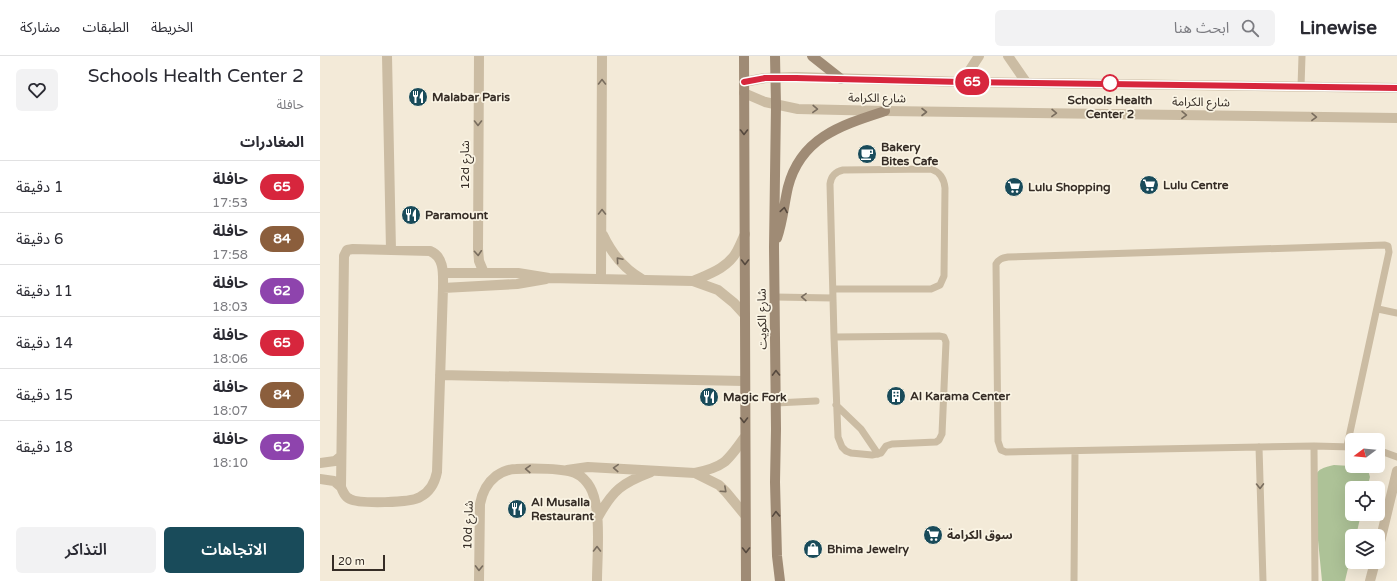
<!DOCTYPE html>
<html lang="ar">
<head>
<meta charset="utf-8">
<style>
	:root { --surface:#fff; --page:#f2f2f3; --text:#2b2b33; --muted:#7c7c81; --line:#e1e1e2; --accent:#194b5a }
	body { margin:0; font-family:"Varela Round","Noto Sans Arabic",sans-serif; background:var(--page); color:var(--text); direction:rtl; height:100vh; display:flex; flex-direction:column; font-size:15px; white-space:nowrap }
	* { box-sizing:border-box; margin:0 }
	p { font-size:13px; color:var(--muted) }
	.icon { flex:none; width:22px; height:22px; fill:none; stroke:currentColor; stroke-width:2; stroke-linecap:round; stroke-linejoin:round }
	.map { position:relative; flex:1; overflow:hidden; direction:ltr }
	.details { display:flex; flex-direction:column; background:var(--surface); width:320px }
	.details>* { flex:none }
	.badge { padding:0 8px; border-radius:13px; font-size:14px; line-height:26px }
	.needle { width:26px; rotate:254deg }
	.tools { position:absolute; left:1025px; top:377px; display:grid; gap:8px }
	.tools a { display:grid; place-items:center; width:40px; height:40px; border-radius:6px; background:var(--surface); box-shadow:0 4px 16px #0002; font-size:20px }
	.scale { position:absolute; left:12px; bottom:10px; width:53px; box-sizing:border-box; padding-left:4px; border:2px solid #362d26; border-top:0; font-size:11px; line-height:14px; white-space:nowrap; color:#362d26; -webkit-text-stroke:3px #faf4e4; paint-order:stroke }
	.map>.badge { position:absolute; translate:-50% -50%; box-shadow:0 0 0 2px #fff }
	h2 { padding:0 16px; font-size:15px; line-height:36px }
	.round { display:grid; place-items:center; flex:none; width:42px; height:42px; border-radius:6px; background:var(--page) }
	.overview { display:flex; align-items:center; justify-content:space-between; height:68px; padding:0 16px }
	h1 { font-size:19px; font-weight:600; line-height:30px }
	.primary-button { display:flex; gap:8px; margin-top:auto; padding:8px 16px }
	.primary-button a { flex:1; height:46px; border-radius:6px; background:var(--accent); color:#fff; font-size:16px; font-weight:600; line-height:46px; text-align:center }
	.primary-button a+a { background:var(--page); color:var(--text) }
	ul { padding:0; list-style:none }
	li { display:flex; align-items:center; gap:12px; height:52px; padding:0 16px; border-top:1px solid var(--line) }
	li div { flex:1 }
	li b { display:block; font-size:15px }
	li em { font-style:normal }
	li .badge { min-width:44px; font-weight:700; text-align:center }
	header { display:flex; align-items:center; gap:24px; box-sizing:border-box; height:56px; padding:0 20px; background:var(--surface); border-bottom:1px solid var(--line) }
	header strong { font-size:19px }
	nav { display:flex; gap:22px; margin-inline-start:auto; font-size:14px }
	.search { width:280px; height:36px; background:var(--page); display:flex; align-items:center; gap:10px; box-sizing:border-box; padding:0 14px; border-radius:6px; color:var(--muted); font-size:15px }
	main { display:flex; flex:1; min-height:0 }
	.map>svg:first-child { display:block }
	.green { fill:#adc297 }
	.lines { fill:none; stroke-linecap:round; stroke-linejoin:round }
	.service { stroke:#cbbca3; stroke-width:7 }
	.minor { stroke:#cbbca3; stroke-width:10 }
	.secondary { stroke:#9f8b75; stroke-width:10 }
	.oneway { stroke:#796d5e }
	.oneway2 { stroke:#56493e }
	.line-casing { stroke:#fff; stroke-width:9 }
	.line { stroke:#d7263d; stroke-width:6 }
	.stop-dot { fill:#fff; stroke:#d7263d; stroke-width:2 }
	.labels { text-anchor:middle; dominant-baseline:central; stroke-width:3.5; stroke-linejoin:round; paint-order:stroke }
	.poi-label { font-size:12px; font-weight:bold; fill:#362d26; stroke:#faf4e4; text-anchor:start }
	.street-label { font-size:12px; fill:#362d26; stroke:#faf4e4 }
	.stop-label { font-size:12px; font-weight:bold; fill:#362d26; stroke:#faf4e4 }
</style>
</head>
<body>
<header>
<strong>Linewise</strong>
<div class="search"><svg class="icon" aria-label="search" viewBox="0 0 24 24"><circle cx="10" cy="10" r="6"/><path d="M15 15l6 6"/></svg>ابحث هنا</div>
<nav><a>الخريطة</a><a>الطبقات</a><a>مشاركة</a></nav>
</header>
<main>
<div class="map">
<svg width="1077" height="525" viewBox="0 0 1077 525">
	<rect width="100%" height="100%" fill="#f3ead8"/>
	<path class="green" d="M 1014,409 L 1047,411 L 1050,421 L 1047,432 L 1032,432 L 1032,458 L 1041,458 L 1036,480 L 1032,480 L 1032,495 L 1025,525 L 1002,525 L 993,433 C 995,416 996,413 1014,409 Z"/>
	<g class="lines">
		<path class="service" d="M 981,31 L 982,0
			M 513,233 L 611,233 L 620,229 L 624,220 L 625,132 C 624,122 620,116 611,113 L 523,114 C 515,116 511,120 510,128 L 514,281 L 619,280 L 624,281 L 626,286 L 622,378 L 619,384 L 616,386 L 572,388 L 566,390 L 561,397 L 552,399 L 531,397 L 526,395 L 522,391 L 518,381 L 514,281
			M 455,241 L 513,242
			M 1058,253 L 1077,257
			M 456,347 L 496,345
			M 516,349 L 541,373 L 558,398
			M 994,390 L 995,525
			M 1027,390 L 1069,196 L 1068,190 L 1065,189 L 688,201 C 682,202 679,203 676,208 L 678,385 L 681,394 L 686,396 L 994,390 L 1032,391
			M 939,391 L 943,525
			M 1058,394 L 1077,401
			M 754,525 L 755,395"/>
		<path class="minor" d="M 67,0 L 71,194
			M 159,0 L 158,193 L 159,205 L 164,217
			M 688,0 L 706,26
			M 424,26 L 445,22 L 476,21 L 642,26 L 1077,32
			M 642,26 L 659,0
			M 424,37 L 445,46 L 478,53 L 565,55 L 1077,62
			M 283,179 C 292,198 304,213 322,223
			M 33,193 L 110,195 C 125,201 123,219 123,232 L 117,416 C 115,426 110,436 100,441 C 91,447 39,448 30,443 C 25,441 23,436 21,431 L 24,200 L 27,194 Z
			M 123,217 L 198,217 L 229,222 L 373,225 L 398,234 L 414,247 L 425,259
			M 281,223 L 282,0
			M 373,225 C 389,218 408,212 417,195 C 420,190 422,184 425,178
			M 123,232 L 197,228 L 226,223
			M 120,319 L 424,325
			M 0,407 L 15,405 L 21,400
			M 247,414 L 268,411 L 375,417 C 404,411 407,406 424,382
			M 375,417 L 399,429 L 406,436 L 425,459
			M 0,423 L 14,425 L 21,431
			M 278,461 C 293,434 302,427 331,416
			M 1058,494 L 1077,415
			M 159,525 L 160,448 C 162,437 167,427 176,420 C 182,416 190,413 196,413 C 210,412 246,412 257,418 C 263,421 267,426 270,431 C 282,451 277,501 277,525
			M 1050,525 L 1055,506"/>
		<path class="secondary" d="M 424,0 L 426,525
			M 455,0 L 456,49 L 454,191 L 456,373 L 455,426 L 457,500 L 460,525
			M 492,0 L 521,23
			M 457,182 C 463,165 464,148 468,131 C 481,81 522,69 565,55"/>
	</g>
	<defs><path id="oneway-chevron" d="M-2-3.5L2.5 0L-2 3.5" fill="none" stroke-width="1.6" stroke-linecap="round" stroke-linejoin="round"/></defs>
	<g class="oneway">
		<use href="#oneway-chevron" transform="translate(282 26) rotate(-90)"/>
		<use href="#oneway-chevron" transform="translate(495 53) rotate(2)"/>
		<use href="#oneway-chevron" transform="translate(604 56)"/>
		<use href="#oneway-chevron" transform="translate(734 57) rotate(1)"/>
		<use href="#oneway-chevron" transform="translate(864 59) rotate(1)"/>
		<use href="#oneway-chevron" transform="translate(994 61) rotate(1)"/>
		<use href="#oneway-chevron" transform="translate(158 67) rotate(90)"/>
		<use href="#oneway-chevron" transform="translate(282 156) rotate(-90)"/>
		<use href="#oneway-chevron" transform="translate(158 197) rotate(86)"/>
		<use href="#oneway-chevron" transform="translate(299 204) rotate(-131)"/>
		<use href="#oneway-chevron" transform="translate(484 241) rotate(-179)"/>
		<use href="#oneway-chevron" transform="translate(296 412) rotate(-177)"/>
		<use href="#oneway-chevron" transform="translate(208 413) rotate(-178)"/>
		<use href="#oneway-chevron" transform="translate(940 430) rotate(89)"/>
		<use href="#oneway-chevron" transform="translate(404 434) rotate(42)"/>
		<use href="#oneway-chevron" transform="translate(277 493) rotate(-90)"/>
		<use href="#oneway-chevron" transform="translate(159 512) rotate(91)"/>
	</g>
	<g class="oneway2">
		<use href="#oneway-chevron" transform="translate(424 76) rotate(90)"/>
		<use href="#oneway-chevron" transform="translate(464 154) rotate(-81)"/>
		<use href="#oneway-chevron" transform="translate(425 206) rotate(90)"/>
		<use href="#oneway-chevron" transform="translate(456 317) rotate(-91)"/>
		<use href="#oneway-chevron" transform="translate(424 364) rotate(90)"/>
		<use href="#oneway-chevron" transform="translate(456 458) rotate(-92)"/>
		<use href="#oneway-chevron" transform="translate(426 494) rotate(90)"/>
	</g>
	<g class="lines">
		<defs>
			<path id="line" d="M 424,26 L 445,22 L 476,22 L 642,26 L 1077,32"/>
		</defs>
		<use href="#line" class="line-casing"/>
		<use href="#line" class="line"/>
	</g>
	<defs>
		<symbol id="restaurant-disc" viewBox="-11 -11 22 22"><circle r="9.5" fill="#194b5a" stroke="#faf4e4"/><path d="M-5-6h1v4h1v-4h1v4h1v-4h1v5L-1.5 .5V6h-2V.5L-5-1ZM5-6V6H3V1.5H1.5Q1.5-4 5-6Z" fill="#fff"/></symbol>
		<symbol id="cafe-disc" viewBox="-11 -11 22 22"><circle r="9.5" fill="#194b5a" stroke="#faf4e4"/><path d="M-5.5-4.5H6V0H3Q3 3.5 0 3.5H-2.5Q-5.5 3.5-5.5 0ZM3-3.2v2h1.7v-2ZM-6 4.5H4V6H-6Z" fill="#fff"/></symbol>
		<symbol id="supermarket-disc" viewBox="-11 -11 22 22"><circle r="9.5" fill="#194b5a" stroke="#faf4e4"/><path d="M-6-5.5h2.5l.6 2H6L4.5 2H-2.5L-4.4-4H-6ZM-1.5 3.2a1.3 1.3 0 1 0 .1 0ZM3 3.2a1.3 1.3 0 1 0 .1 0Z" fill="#fff"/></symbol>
		<symbol id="building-disc" viewBox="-11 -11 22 22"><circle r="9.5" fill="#194b5a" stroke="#faf4e4"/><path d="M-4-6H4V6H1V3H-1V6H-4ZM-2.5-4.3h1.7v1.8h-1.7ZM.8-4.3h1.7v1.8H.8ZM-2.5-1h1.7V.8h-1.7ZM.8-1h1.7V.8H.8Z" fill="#fff"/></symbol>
		<symbol id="shop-disc" viewBox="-11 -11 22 22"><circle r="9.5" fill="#194b5a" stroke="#faf4e4"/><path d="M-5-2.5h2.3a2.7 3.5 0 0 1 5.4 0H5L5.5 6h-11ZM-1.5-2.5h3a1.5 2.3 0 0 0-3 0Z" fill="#fff"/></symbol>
	</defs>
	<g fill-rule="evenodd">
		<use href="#restaurant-disc" x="87" y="30" width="22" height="22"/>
		<use href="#cafe-disc" x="536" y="87" width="22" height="22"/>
		<use href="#supermarket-disc" x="818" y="118" width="22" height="22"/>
		<use href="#supermarket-disc" x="683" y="120" width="22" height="22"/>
		<use href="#restaurant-disc" x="80" y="148" width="22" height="22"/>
		<use href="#building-disc" x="565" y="329" width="22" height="22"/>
		<use href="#restaurant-disc" x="378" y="330" width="22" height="22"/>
		<use href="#restaurant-disc" x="186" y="442" width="22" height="22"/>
		<use href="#supermarket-disc" x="602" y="468" width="22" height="22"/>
		<use href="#shop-disc" x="482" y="482" width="22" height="22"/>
	</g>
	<circle class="stop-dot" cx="790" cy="27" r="8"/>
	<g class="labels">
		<g class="poi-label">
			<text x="112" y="41">Malabar Paris</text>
			<text x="561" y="91">Bakery<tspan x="561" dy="14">Bites Cafe</tspan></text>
			<text x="843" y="129">Lulu Centre</text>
			<text x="708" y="131">Lulu Shopping</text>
			<text x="105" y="159">Paramount</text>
			<text x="590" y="340">Al Karama Center</text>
			<text x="403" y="341">Magic Fork</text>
			<text x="211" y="446">Al Musalla<tspan x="211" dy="14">Restaurant</tspan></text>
			<text x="627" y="479">سوق الكرامة</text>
			<text x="507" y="493">Bhima Jewelry</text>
		</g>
		<g class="street-label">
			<text transform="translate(557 42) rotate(1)">شارع الكرامة</text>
			<text transform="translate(881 46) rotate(1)">شارع الكرامة</text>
			<text transform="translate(145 109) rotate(-90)">12d شارع</text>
			<text transform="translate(442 263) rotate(-91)">شارع الكويت</text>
			<text transform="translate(148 469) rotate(-88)">10d شارع</text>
		</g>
		<g class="stop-label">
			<text x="790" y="44">Schools Health<tspan x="790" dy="14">Center 2</tspan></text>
		</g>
	</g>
</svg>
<div class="tools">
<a><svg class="needle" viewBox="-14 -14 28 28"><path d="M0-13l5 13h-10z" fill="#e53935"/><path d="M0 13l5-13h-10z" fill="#7c7c81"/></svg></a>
<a><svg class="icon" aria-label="locate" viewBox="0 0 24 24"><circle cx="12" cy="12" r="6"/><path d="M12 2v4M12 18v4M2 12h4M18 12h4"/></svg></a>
<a><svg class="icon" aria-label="layers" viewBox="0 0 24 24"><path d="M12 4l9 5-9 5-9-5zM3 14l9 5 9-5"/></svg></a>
</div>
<div class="scale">20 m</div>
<b class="badge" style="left:652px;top:26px;background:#d7263d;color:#fff">65</b>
</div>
<section class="details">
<div class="overview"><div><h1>Schools Health Center 2</h1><p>حافلة</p></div><a class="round"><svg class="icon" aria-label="heart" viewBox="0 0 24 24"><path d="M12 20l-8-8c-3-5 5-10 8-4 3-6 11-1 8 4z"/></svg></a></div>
<h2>المغادرات</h2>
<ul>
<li><span class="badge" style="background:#d7263d;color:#fff">65</span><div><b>حافلة</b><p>17:53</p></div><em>1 دقيقة</em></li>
<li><span class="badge" style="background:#8b5e3c;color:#fff">84</span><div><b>حافلة</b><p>17:58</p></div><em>6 دقيقة</em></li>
<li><span class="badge" style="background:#8e44ad;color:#fff">62</span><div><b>حافلة</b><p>18:03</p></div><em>11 دقيقة</em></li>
<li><span class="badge" style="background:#d7263d;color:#fff">65</span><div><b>حافلة</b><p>18:06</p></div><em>14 دقيقة</em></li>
<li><span class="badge" style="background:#8b5e3c;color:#fff">84</span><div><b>حافلة</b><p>18:07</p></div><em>15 دقيقة</em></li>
<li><span class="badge" style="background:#8e44ad;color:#fff">62</span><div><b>حافلة</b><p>18:10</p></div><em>18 دقيقة</em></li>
</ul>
<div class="primary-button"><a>الاتجاهات</a><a>التذاكر</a></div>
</section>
</main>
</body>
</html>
